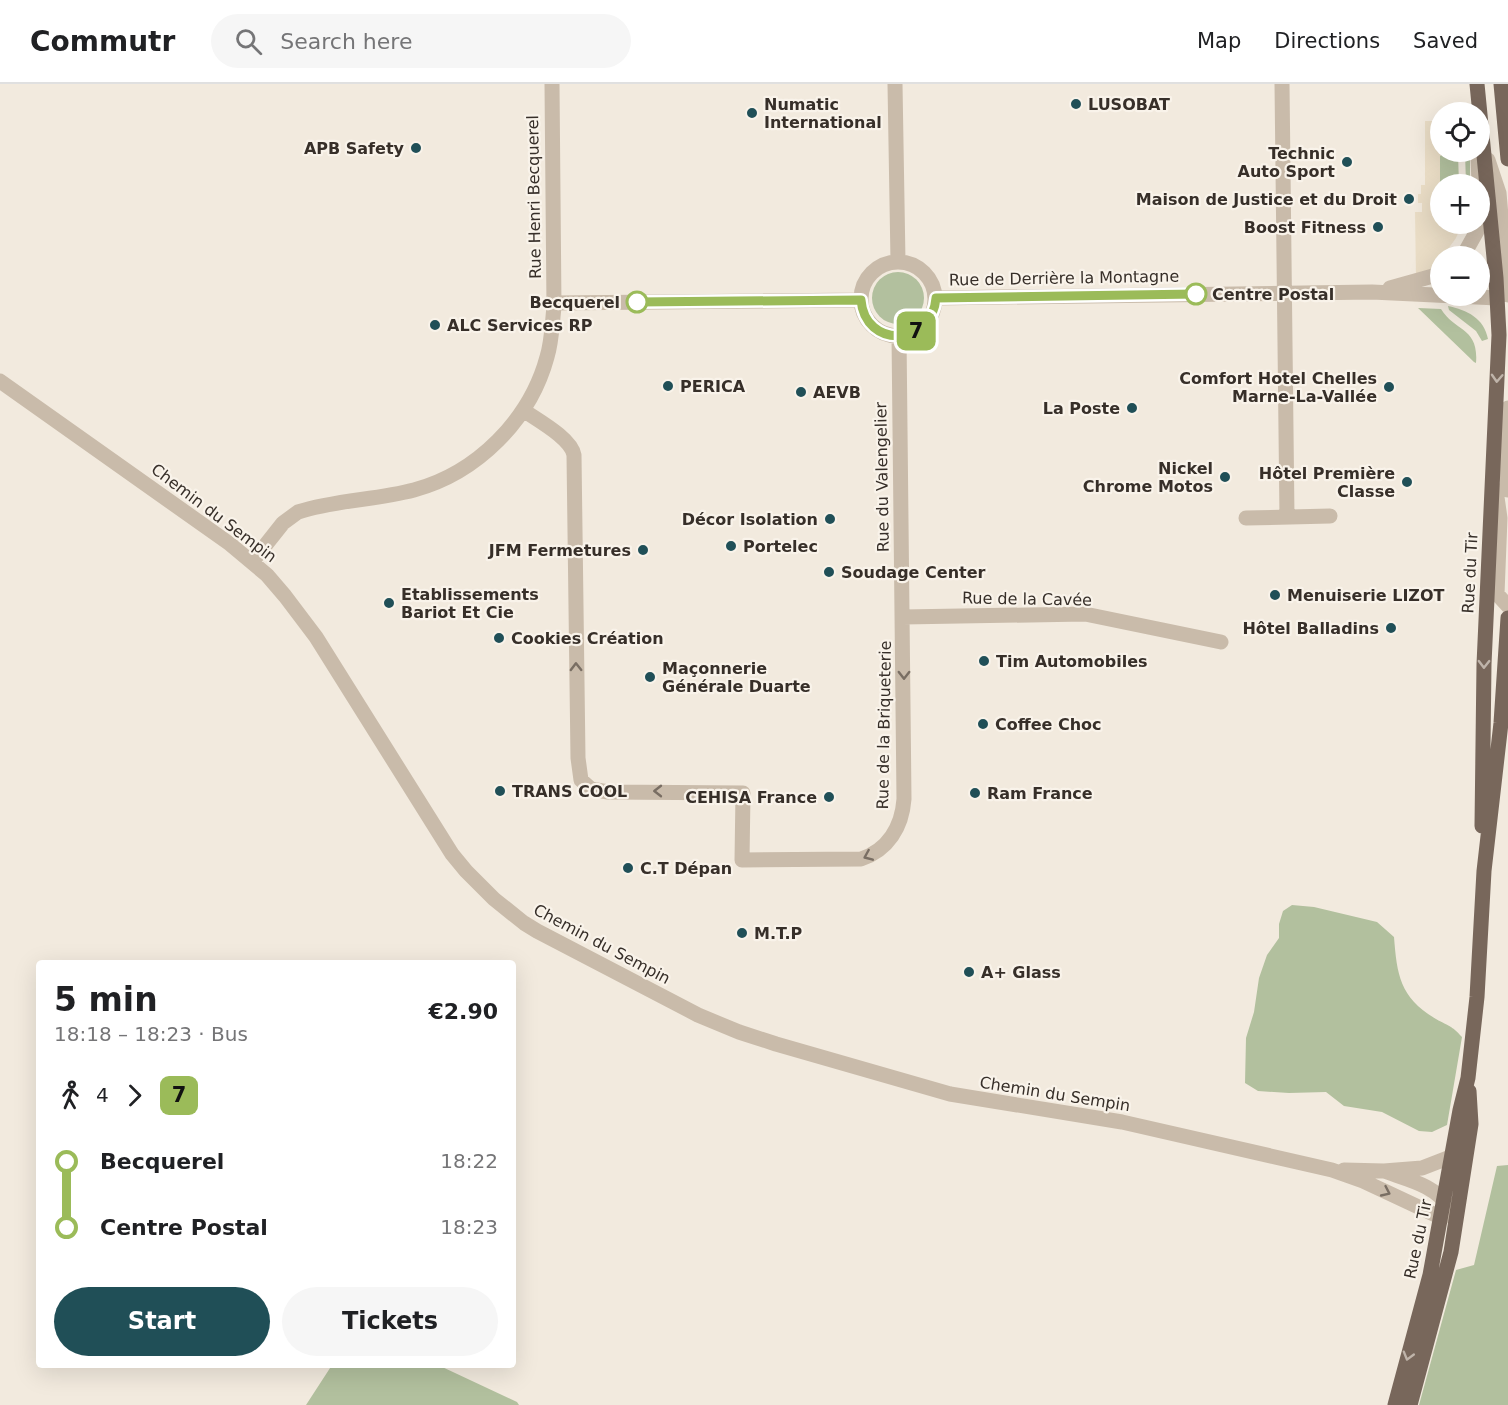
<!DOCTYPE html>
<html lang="en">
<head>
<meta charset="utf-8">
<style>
	:root { --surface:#fff; --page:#f6f6f6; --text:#202124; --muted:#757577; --line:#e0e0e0; --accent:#204f57 }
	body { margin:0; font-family:"DejaVu Sans",sans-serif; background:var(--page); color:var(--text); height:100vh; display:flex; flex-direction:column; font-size:22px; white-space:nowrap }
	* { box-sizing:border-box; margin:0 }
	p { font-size:20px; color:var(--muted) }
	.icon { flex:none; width:33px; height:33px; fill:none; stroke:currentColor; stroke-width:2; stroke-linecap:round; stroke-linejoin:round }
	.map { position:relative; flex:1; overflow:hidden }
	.details { position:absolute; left:36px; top:876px; width:480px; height:408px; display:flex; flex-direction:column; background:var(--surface); border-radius:6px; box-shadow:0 6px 24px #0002 }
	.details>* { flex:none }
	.badge { padding:0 12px; border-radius:9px; font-size:21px; line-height:39px }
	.controls { position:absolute; left:1430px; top:18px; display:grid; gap:12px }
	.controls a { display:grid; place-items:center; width:60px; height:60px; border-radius:50%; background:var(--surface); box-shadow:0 6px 24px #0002; font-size:30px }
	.map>.badge { position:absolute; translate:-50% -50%; box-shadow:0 0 0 3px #fff }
	.legs { display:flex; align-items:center; gap:9px; height:66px; padding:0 18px; font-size:20px }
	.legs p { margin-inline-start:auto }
	.summary { display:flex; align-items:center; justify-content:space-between; height:102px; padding:0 18px }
	h1 { font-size:33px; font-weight:700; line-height:45px }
	.button { display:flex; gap:12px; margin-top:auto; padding:12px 18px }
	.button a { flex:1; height:69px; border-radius:36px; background:var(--accent); color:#fff; font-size:24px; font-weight:700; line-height:69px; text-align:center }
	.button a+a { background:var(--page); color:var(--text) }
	ul { padding:0 18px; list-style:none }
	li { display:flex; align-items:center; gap:21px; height:66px; font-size:22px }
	li i { display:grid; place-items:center; width:9px; height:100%; margin:0 8px; background:currentColor }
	li i::after { content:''; width:15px; height:15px; margin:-8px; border:4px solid; border-radius:50%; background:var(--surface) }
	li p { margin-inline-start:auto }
	li:first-child i { background:linear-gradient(#0000 50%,currentColor 0) }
	li:last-child i { background:linear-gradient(currentColor 50%,#0000 0) }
	header { display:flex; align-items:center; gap:36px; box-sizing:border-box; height:84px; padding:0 30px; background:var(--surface); border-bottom:2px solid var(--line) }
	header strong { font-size:28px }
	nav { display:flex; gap:33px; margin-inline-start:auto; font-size:21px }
	.search { width:420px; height:54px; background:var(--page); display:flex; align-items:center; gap:15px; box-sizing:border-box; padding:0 21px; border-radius:33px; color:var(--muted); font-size:22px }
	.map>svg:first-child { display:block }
	.green { fill:#b2c09e }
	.plaza { fill:#e9dcc5 }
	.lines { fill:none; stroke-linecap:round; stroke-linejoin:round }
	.minor { stroke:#c9bbaa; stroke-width:15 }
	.major { stroke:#78675b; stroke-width:15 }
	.oneway { stroke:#bfb4aa }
	.oneway2 { stroke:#796e63 }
	.line-1-casing { stroke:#fff; stroke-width:14 }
	.line-1 { stroke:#9bbb59; stroke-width:9 }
	.poi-dot { fill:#204f57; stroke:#f9f3ea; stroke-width:2 }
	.stop-1-dot { fill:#fff; stroke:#9bbb59; stroke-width:3 }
	.labels { text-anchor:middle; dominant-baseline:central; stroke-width:4.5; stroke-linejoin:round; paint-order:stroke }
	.poi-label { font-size:16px; font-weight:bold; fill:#372f29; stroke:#f9f3ea; text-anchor:start }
	.street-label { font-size:16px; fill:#372f29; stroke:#f9f3ea }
	.stop-label { font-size:16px; font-weight:bold; fill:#372f29; stroke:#f9f3ea; text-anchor:start }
</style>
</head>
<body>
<header>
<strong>Commutr</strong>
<div class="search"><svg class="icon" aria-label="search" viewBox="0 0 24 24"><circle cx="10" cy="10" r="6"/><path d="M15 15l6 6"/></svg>Search here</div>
<nav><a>Map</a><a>Directions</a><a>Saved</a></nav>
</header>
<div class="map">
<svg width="1508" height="1321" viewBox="0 0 1508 1321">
	<rect width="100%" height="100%" fill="#f2eade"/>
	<path class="green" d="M 1465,68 L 1470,68 L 1470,100 L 1466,100 Z
		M 1442,70 L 1458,70 L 1459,100 L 1440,100 L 1440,72 Z
		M872 214a26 26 0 1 1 52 0a26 26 0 1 1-52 0Z
		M 1448,222 C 1467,226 1484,234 1488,255 L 1482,257 L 1476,247 L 1449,226 Z
		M 1418,224 L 1441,225 C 1455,248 1479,243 1476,279 L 1474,278 Z
		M 1292,821 L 1314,823 L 1377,838 L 1394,853 C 1397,891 1400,914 1436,935 C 1450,943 1451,941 1462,953 L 1447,1041 L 1432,1048 L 1419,1047 L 1382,1028 L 1344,1022 L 1326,1008 L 1289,1009 L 1258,1007 L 1245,999 L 1246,954 L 1254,928 L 1259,894 L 1267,871 L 1279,854 L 1279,840 L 1283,827 Z
		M 1508,1081 L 1508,1321 L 1419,1321 L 1456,1186 L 1474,1181 L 1497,1082 Z
		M 332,1281 L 438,1281 L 517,1318 L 519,1321 L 306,1321 Z"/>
	<path class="plaza" d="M 1425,37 L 1439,37 L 1440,68 L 1442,70 L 1440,72 L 1440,140 L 1462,140 L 1456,154 L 1443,172 L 1440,172 L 1440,183 L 1416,193 L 1415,128 L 1422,128 L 1422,119 L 1418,119 L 1418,110 L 1421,110 L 1421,101 L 1425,101 Z"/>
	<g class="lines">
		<path class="minor" d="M 895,0 L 898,177
			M 1282,0 L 1287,433
			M 1478,73 L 1479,100
			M 1488,76 L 1499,109 L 1508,211
			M 1479,108 L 1479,134
			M 1463,172 L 1477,147 L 1478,140
			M861 215a37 37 0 1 1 74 0a37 37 0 1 1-74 0Z
			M 1479,189 L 1496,194 L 1505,202
			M 1390,204 L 1440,190
			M 936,214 L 1372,208 L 1497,214 L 1508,204
			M 554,219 L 861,216
			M 0,297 L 230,460 L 267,491 L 285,512 L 316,553 L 452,770 L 466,787 L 494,815 L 524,839 L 537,847 L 698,931 L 739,948 L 776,960 L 950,1010 L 1122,1038 L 1332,1086 L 1363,1097 L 1442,1134
			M 1508,324 L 1506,389 L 1508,406
			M 523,326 C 537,336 571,354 574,371 L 578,674 L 581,696 L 591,705 L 608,708 L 743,709 L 742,776 L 861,775 C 888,766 902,743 904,715 L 899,252
			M 1496,406 L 1500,434 L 1497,510 L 1508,522
			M 1246,434 L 1330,432
			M 252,478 L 283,439 L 298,428 C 335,416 376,416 414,406 C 477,389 530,336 547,273 C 552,257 552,240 554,223 L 552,0
			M 903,533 L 1085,530 L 1221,558
			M 1344,1086 L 1384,1087 L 1422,1084 L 1453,1072
			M 1384,1087 C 1409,1096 1435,1101 1450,1124"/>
		<path class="major" d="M 1477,0 L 1496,194 L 1499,251 L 1484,580 L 1482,742
			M 1501,0 L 1508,75
			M 1395,1321 L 1430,1191 L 1460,1026 L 1468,994 L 1477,913 L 1484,787 L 1501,639 L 1508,534
			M 1410,1321 L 1451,1168 L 1471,1040 L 1469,1007"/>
	</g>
	<defs><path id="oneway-chevron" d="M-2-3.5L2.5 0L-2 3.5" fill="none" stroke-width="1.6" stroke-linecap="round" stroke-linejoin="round" transform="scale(1.5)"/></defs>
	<g class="oneway">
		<use href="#oneway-chevron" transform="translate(1497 294) rotate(93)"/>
		<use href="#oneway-chevron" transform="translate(1484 580) rotate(91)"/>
		<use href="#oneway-chevron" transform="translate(1408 1272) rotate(106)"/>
	</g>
	<g class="oneway2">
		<use href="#oneway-chevron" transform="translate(576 583) rotate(-91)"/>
		<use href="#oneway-chevron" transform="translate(904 591) rotate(90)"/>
		<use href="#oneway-chevron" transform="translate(658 707) rotate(180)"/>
		<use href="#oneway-chevron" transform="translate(868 772) rotate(157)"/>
		<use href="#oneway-chevron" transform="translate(1386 1108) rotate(25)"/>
	</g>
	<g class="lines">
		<defs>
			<path id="line-1" d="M 637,218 L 861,216 C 865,265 932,263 936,214 L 1196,210"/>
		</defs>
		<use href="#line-1" class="line-1-casing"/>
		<use href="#line-1" class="line-1"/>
	</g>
	<g class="poi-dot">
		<circle cx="1076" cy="20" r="6"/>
		<circle cx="752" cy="29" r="6"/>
		<circle cx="416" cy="64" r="6"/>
		<circle cx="1347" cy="78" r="6"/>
		<circle cx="1409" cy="115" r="6"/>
		<circle cx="1378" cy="143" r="6"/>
		<circle cx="435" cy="241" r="6"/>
		<circle cx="668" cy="302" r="6"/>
		<circle cx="1389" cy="303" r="6"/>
		<circle cx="801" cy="308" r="6"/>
		<circle cx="1132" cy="324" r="6"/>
		<circle cx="1225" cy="393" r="6"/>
		<circle cx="1407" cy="398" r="6"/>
		<circle cx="830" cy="435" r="6"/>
		<circle cx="731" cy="462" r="6"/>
		<circle cx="643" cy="466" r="6"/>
		<circle cx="829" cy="488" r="6"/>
		<circle cx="1275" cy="511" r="6"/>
		<circle cx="389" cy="519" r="6"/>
		<circle cx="1391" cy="544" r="6"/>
		<circle cx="499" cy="554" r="6"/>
		<circle cx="984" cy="577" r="6"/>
		<circle cx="650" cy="593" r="6"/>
		<circle cx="983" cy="640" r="6"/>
		<circle cx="500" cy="707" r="6"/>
		<circle cx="975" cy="709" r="6"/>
		<circle cx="829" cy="713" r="6"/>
		<circle cx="628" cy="784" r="6"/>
		<circle cx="742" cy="849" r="6"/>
		<circle cx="969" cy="888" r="6"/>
	</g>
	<g class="stop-1-dot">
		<circle cx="1196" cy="210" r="10"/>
		<circle cx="637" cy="218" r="10"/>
	</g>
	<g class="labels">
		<g class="poi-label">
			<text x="764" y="20">Numatic<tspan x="764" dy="18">International</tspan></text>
			<text x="1088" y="20">LUSOBAT</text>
			<text x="404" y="64" text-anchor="end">APB Safety</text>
			<text x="1335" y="69" text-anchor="end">Technic<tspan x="1335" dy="18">Auto Sport</tspan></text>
			<text x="1397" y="115" text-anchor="end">Maison de Justice et du Droit</text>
			<text x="1366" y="143" text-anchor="end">Boost Fitness</text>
			<text x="447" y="241">ALC Services RP</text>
			<text x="1377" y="294" text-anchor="end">Comfort Hotel Chelles<tspan x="1377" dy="18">Marne-La-Vallée</tspan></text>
			<text x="680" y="302">PERICA</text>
			<text x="813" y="308">AEVB</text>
			<text x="1120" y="324" text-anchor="end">La Poste</text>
			<text x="1213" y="384" text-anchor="end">Nickel<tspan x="1213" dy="18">Chrome Motos</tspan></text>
			<text x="1395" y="389" text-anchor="end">Hôtel Première<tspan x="1395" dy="18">Classe</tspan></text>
			<text x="818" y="435" text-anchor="end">Décor Isolation</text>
			<text x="743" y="462">Portelec</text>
			<text x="631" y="466" text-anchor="end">JFM Fermetures</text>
			<text x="841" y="488">Soudage Center</text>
			<text x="401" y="510">Etablissements<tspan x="401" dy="18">Bariot Et Cie</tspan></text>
			<text x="1287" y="511">Menuiserie LIZOT</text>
			<text x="1379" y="544" text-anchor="end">Hôtel Balladins</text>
			<text x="511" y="554">Cookies Création</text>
			<text x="996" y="577">Tim Automobiles</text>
			<text x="662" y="584">Maçonnerie<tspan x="662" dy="18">Générale Duarte</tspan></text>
			<text x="995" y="640">Coffee Choc</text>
			<text x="512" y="707">TRANS COOL</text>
			<text x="987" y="709">Ram France</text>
			<text x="817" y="713" text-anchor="end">CEHISA France</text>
			<text x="640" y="784">C.T Dépan</text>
			<text x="754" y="849">M.T.P</text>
			<text x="981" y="888">A+ Glass</text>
		</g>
		<g class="street-label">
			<text transform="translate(534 113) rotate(-91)">Rue Henri Becquerel</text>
			<text transform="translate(1064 194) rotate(-1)">Rue de Derrière la Montagne</text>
			<text transform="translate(882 393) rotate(-91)">Rue du Valengelier</text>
			<text transform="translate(214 429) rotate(37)">Chemin du Sempin</text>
			<text transform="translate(1470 489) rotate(-87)">Rue du Tir</text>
			<text transform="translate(1027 515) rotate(1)">Rue de la Cavée</text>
			<text transform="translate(884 641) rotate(-89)">Rue de la Briqueterie</text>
			<text transform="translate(602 860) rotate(28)">Chemin du Sempin</text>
			<text transform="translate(1055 1010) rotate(9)">Chemin du Sempin</text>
			<text transform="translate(1418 1155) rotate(-78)">Rue du Tir</text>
		</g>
		<g class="stop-label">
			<text x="1212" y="210">Centre Postal</text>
			<text x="620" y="218" text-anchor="end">Becquerel</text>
		</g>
	</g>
</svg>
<div class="controls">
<a><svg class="icon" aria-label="locate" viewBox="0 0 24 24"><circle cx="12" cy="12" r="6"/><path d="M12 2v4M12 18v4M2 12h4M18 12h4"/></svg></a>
<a>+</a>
<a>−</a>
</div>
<b class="badge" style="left:916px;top:247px;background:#9bbb59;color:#111">7</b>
<section class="details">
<div class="summary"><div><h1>5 min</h1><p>18:18 – 18:23 · Bus</p></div><b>€2.90</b></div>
<div class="legs"><svg class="icon" aria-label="walk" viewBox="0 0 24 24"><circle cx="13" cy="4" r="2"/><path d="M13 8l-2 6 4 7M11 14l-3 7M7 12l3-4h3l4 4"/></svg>4<svg class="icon" aria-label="forward" viewBox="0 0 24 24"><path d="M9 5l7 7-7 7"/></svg><b class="badge" style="background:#9bbb59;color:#111">7</b></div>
<ul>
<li><i style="color:#9bbb59"></i><b>Becquerel</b><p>18:22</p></li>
<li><i style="color:#9bbb59"></i><b>Centre Postal</b><p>18:23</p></li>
</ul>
<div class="button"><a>Start</a><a>Tickets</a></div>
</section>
</div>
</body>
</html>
